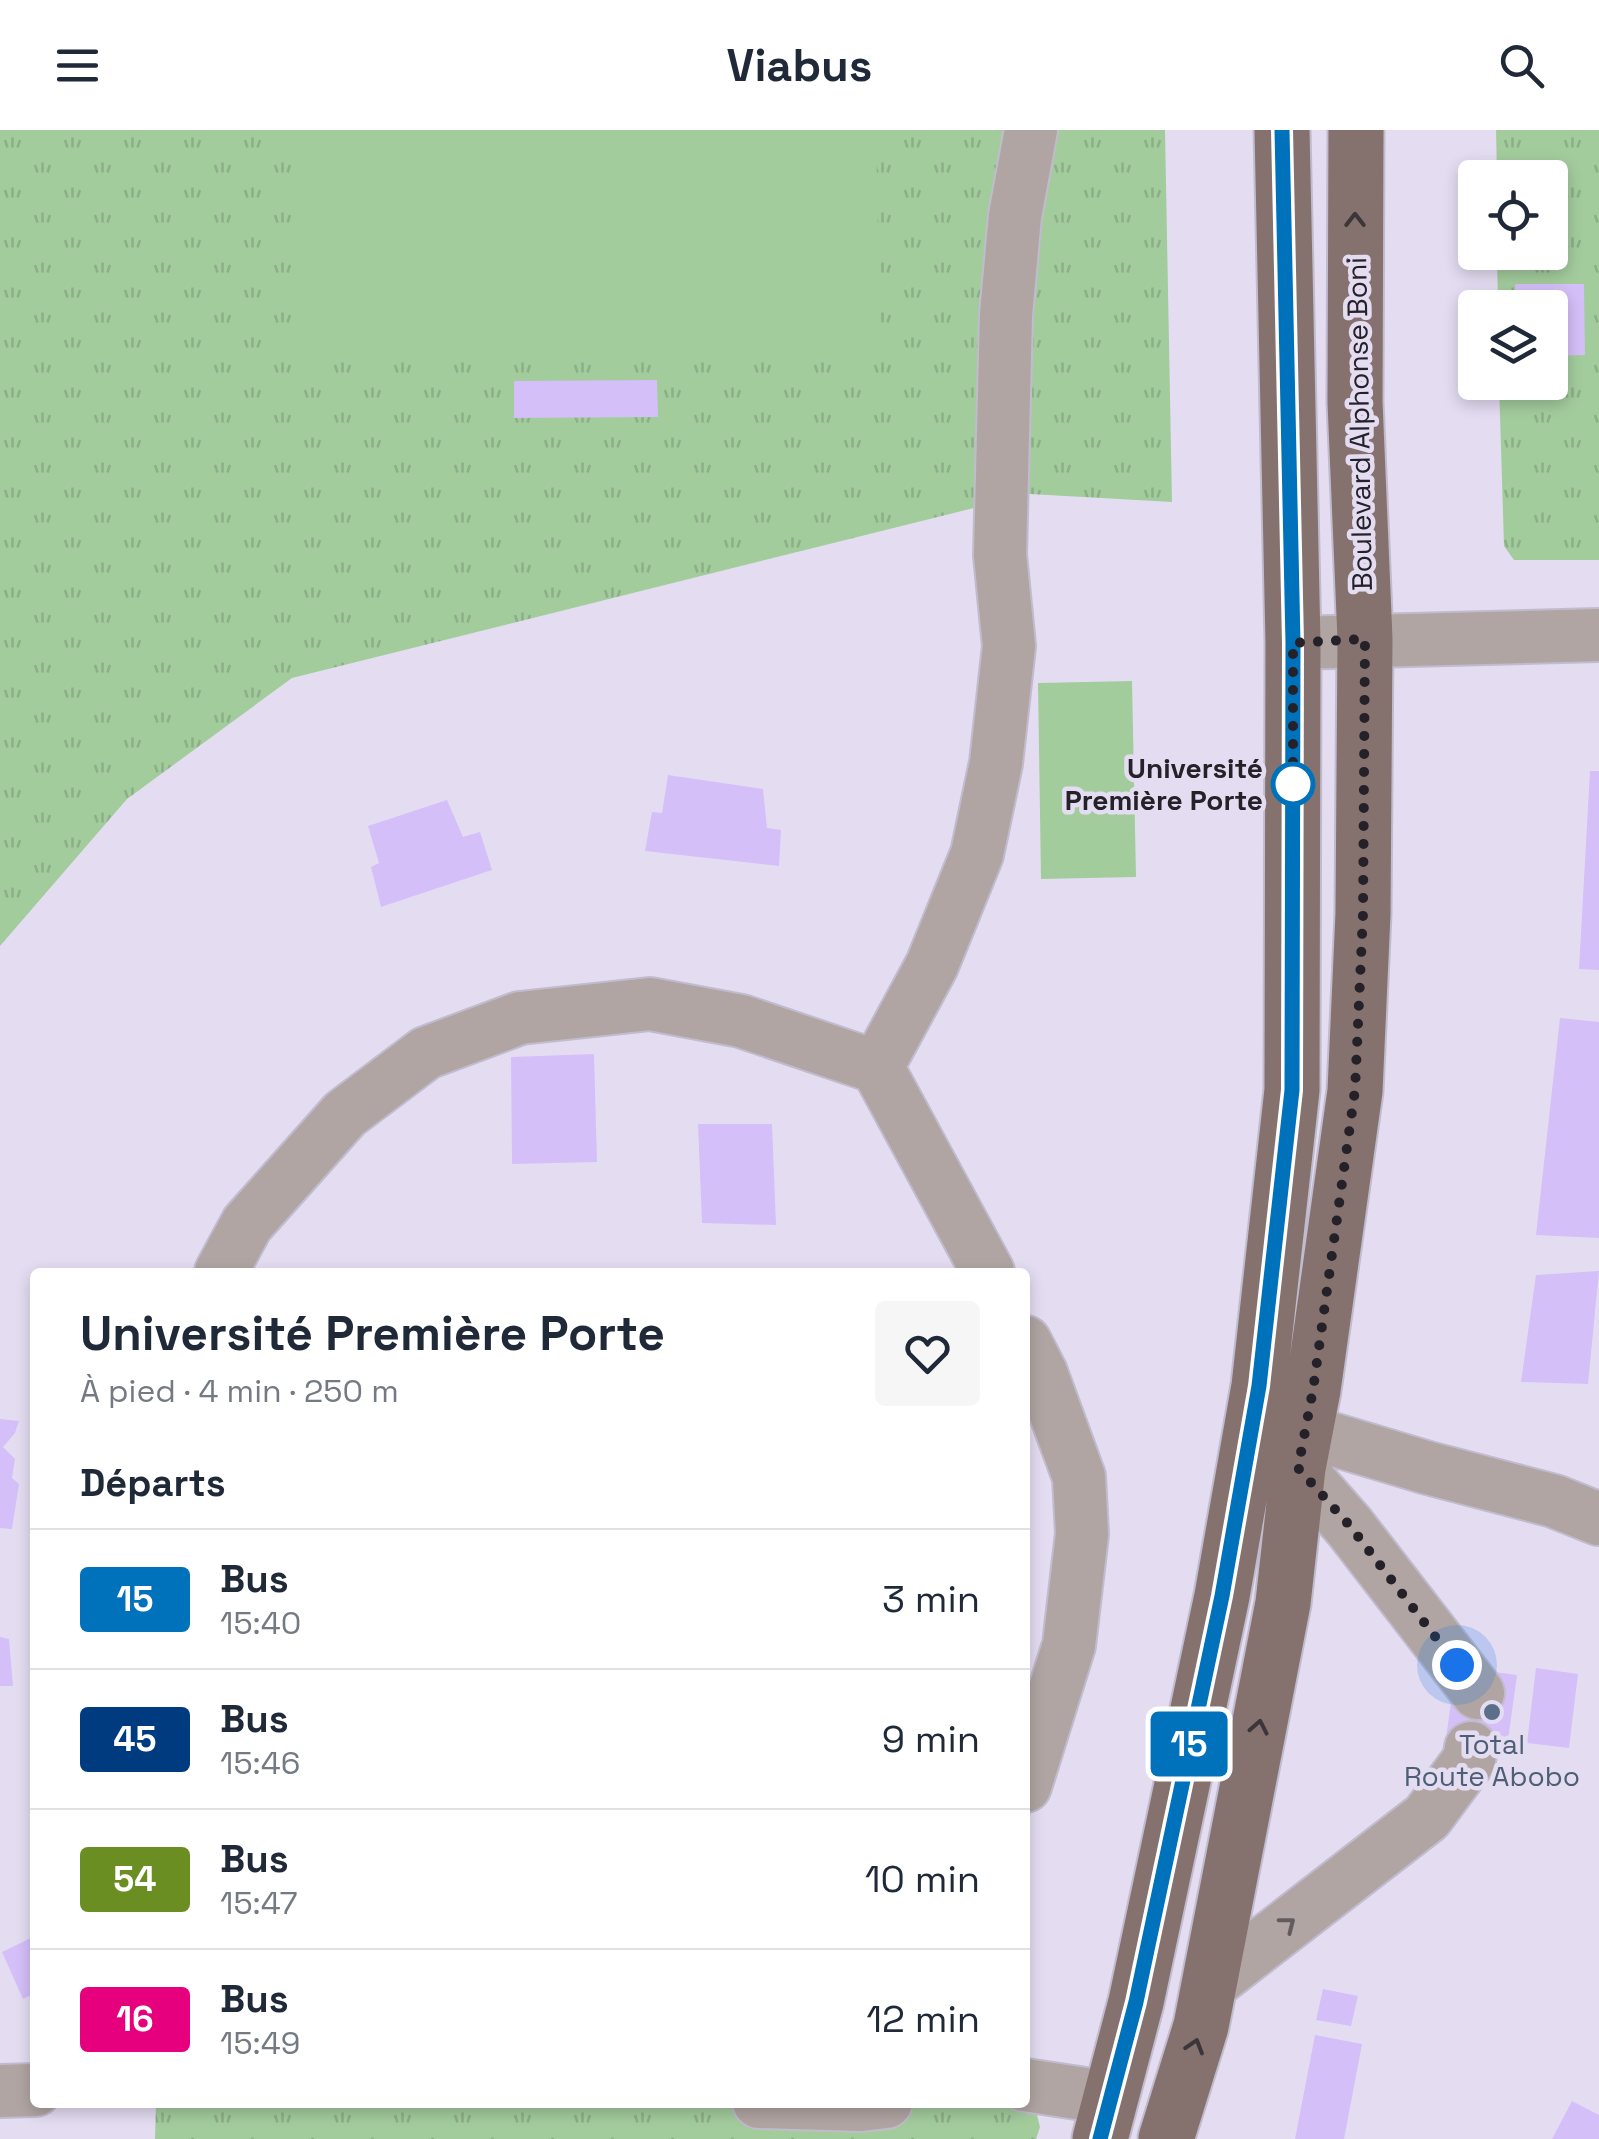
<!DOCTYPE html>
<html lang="fr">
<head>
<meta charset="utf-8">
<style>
	:root { --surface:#fff; --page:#f6f6f7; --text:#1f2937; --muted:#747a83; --line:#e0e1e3 }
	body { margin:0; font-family:"Space Grotesk",sans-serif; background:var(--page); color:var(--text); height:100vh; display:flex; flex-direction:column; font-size:38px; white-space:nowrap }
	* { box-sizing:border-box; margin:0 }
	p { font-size:32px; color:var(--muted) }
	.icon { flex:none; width:55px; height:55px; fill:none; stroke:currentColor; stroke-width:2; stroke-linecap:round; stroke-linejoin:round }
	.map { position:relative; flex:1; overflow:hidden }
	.drawer { position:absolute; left:30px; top:1138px; width:1000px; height:840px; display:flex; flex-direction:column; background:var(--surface); border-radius:10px; box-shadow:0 5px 15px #0003 }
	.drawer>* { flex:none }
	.badge { padding:0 20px; border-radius:8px; font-size:35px; line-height:65px }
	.tools { position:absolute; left:1458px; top:30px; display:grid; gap:20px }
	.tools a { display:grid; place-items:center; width:110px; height:110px; border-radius:10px; background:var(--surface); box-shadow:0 5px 15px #0003; font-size:50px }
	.you { position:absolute; width:50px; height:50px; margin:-25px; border:8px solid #fff; border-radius:50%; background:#1a73e8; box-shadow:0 0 0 15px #1a73e833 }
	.map>.badge { position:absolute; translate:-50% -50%; box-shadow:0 0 0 5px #fff }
	h2 { padding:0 50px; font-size:38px; line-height:90px }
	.round { display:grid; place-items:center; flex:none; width:105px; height:105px; border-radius:10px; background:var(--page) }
	.headline { display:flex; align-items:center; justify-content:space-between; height:170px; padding:0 50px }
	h1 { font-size:48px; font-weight:700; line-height:75px }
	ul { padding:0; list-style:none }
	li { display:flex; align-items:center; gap:30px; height:140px; padding:0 50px; border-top:2px solid var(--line) }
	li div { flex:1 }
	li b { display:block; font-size:38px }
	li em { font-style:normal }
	li .badge { min-width:110px; font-weight:700; text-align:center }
	header { display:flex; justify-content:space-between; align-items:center; height:130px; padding:0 50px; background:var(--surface); font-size:45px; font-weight:700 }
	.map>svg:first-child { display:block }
	.grass { fill:url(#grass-tufts) }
	.pitch { fill:#a3cc9d }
	.building { fill:#d4bff8 }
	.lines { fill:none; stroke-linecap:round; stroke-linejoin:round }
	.minor-casing { stroke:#c1bbce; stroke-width:56 }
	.major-casing { stroke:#c1bbce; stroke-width:59 }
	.minor { stroke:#b0a5a2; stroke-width:52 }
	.major { stroke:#85726e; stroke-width:55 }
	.oneway { stroke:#3c353a }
	.oneway2 { stroke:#635c5f }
	.line-casing { stroke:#fff; stroke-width:22 }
	.line { stroke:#0072bc; stroke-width:15 }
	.walk { stroke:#242129; stroke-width:10; stroke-dasharray:0 18 }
	.stop-dot { fill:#fff; stroke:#0072bc; stroke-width:5 }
	.service-dot { fill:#5c6f8a; stroke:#e4ddf2; stroke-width:4 }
	.labels { text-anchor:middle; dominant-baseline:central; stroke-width:9; stroke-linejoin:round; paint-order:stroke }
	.street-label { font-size:28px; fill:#242129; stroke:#e4ddf2 }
	.stop-label { font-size:28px; font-weight:bold; fill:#242129; stroke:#e4ddf2; text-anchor:end }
	.service-label { font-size:28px; fill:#4e5e75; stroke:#e4ddf2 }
</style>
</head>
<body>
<header><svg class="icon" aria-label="menu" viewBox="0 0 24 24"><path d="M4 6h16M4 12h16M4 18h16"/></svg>Viabus<svg class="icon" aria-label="search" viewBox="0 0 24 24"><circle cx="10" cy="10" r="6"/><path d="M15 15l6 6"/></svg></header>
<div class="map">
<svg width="1599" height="2009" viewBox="0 0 1599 2009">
	<defs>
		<pattern id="grass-tufts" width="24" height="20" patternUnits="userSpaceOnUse" patternTransform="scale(2.5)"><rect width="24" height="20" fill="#a3cc9d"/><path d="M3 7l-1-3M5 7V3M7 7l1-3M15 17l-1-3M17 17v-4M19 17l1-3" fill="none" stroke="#8caf87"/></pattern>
	</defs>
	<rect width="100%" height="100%" fill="#e4ddf2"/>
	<path class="grass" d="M 0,0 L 1165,0 L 1172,372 L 1030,364 L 292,548 L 127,669 L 0,816 Z
		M 1496,0 L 1599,0 L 1599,430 L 1514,430 L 1504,416 L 1499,253 L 1550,252 L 1550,178 L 1498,177 L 1497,123 L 1550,122 L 1550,48 L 1497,47 Z
		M 1025,1936 L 1040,1997 L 1036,2009 L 155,2009 L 156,1972 L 1025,1972 Z"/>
	<path class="pitch" d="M 294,0 L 876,0 L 880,220 L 298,230 Z
		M 1132,551 L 1136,747 L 1041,749 L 1038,553 Z"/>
	<path class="building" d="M 1515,154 L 1584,154 L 1585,225 L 1550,226 L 1550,178 L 1516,178 Z
		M 657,250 L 658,287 L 514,288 L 514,251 Z
		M 1590,641 L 1599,641 L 1599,840 L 1579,839 Z
		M 668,645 L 763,659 L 767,698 L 781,700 L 779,736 L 645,721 L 652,682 L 662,683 Z
		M 447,670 L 463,707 L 480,702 L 492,740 L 381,777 L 371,737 L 379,733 L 368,696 Z
		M 1560,888 L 1599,892 L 1599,1108 L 1536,1105 Z
		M 594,924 L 597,1032 L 512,1034 L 511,927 Z
		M 698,994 L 772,994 L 776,1095 L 702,1093 Z
		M 1599,1141 L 1588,1254 L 1521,1252 L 1536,1145 Z
		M 0,1289 L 19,1291 L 15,1303 L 3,1317 L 15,1329 L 12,1348 L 19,1354 L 12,1399 L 0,1398 Z
		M 0,1507 L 9,1509 L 13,1556 L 0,1556 Z
		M 1456,1537 L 1517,1545 L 1507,1617 L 1446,1608 Z
		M 1536,1538 L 1578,1544 L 1569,1618 L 1527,1613 Z
		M 35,1806 L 35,1863 L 23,1869 L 2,1822 Z
		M 1323,1859 L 1358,1866 L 1351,1896 L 1316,1890 Z
		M 1315,1905 L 1362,1914 L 1344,2009 L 1295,2009 Z
		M 1572,1971 L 1599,1985 L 1599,2009 L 1552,2009 Z"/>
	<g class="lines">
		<defs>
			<path id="minor" d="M 1293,513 L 1599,505
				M 877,937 L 932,835 L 977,724 L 996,633 L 1009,516 L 1000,425 L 1006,185 L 1015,86 L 1031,0
				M 221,1142 L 247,1094 L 345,984 L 426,923 L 520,888 L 650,874 L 741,891 L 877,937 L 988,1142
				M 1025,1212 L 1041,1243 L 1079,1347 L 1082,1404 L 1069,1515 L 1025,1656
				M 1305,1301 L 1428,1338 L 1554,1371 L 1599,1389
				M 1298,1338 L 1349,1396 L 1478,1563
				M 1211,1854 L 1427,1687 L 1469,1630 L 1471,1618
				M 1025,1955 L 1111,1968
				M 0,1961 L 35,1960
				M 759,1972 L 861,1975 L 886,1972"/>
			<path id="major" d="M 1100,2009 L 1136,1872 L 1222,1466 L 1259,1256 L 1292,960 L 1293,513 L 1282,0
				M 1166,2009 L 1201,1896 L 1283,1473 L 1298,1338 L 1313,1260 L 1355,961 L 1363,784 L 1365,509 L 1355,272 L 1356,0"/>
		</defs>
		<use href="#minor" class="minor-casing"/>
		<use href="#major" class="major-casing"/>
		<use href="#minor" class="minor"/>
		<use href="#major" class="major"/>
	</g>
	<defs><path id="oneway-chevron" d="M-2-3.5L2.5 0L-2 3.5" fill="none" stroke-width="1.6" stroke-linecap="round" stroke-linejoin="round" transform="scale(2.5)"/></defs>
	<g class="oneway">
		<use href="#oneway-chevron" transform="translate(1355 90) rotate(-90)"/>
		<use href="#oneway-chevron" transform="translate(1259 1597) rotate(-79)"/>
		<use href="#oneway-chevron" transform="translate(1195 1916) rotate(-73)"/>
	</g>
	<use class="oneway2" href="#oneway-chevron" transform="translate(1288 1794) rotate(-38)"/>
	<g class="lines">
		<defs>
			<path id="line" d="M 1100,2009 L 1136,1872 L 1222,1466 L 1259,1256 L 1292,960 L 1293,513 L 1282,0"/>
		</defs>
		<use href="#line" class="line-casing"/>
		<use href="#line" class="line"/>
		<path class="walk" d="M 1293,654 L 1293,670 L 1293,513 L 1365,509 L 1363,784 L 1355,960 L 1313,1260 L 1298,1338 L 1350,1396 L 1457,1535"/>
	</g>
	<circle class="stop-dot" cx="1293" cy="654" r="20"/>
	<circle class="service-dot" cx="1492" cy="1582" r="10"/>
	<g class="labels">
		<g class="street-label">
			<text transform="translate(1359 294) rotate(-91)">Boulevard Alphonse Boni</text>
		</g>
		<g class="stop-label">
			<text x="1263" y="638">Université<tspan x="1263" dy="32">Première Porte</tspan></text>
		</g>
		<g class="service-label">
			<text x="1492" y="1614">Total<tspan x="1492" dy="32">Route Abobo</tspan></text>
		</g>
	</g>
</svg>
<div class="tools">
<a><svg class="icon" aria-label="locate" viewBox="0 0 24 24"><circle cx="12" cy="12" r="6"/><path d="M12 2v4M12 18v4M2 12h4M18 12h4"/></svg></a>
<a><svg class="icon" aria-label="layers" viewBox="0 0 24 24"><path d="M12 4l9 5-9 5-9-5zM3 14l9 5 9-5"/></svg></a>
</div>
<div class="you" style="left:1457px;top:1535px"></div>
<b class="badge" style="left:1189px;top:1614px;background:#0072bc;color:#fff">15</b>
<section class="drawer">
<div class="headline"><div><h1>Université Première Porte</h1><p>À pied · 4 min · 250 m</p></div><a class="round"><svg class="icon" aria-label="heart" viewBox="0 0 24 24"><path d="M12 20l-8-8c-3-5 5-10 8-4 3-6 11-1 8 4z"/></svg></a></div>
<h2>Départs</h2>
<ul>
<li><span class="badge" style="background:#0072bc;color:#fff">15</span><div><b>Bus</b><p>15:40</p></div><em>3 min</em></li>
<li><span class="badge" style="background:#003b80;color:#fff">45</span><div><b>Bus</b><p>15:46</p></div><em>9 min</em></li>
<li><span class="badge" style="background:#6b8e23;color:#fff">54</span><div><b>Bus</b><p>15:47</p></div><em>10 min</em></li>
<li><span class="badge" style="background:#e6007e;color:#fff">16</span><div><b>Bus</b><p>15:49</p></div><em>12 min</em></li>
</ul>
</section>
</div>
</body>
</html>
